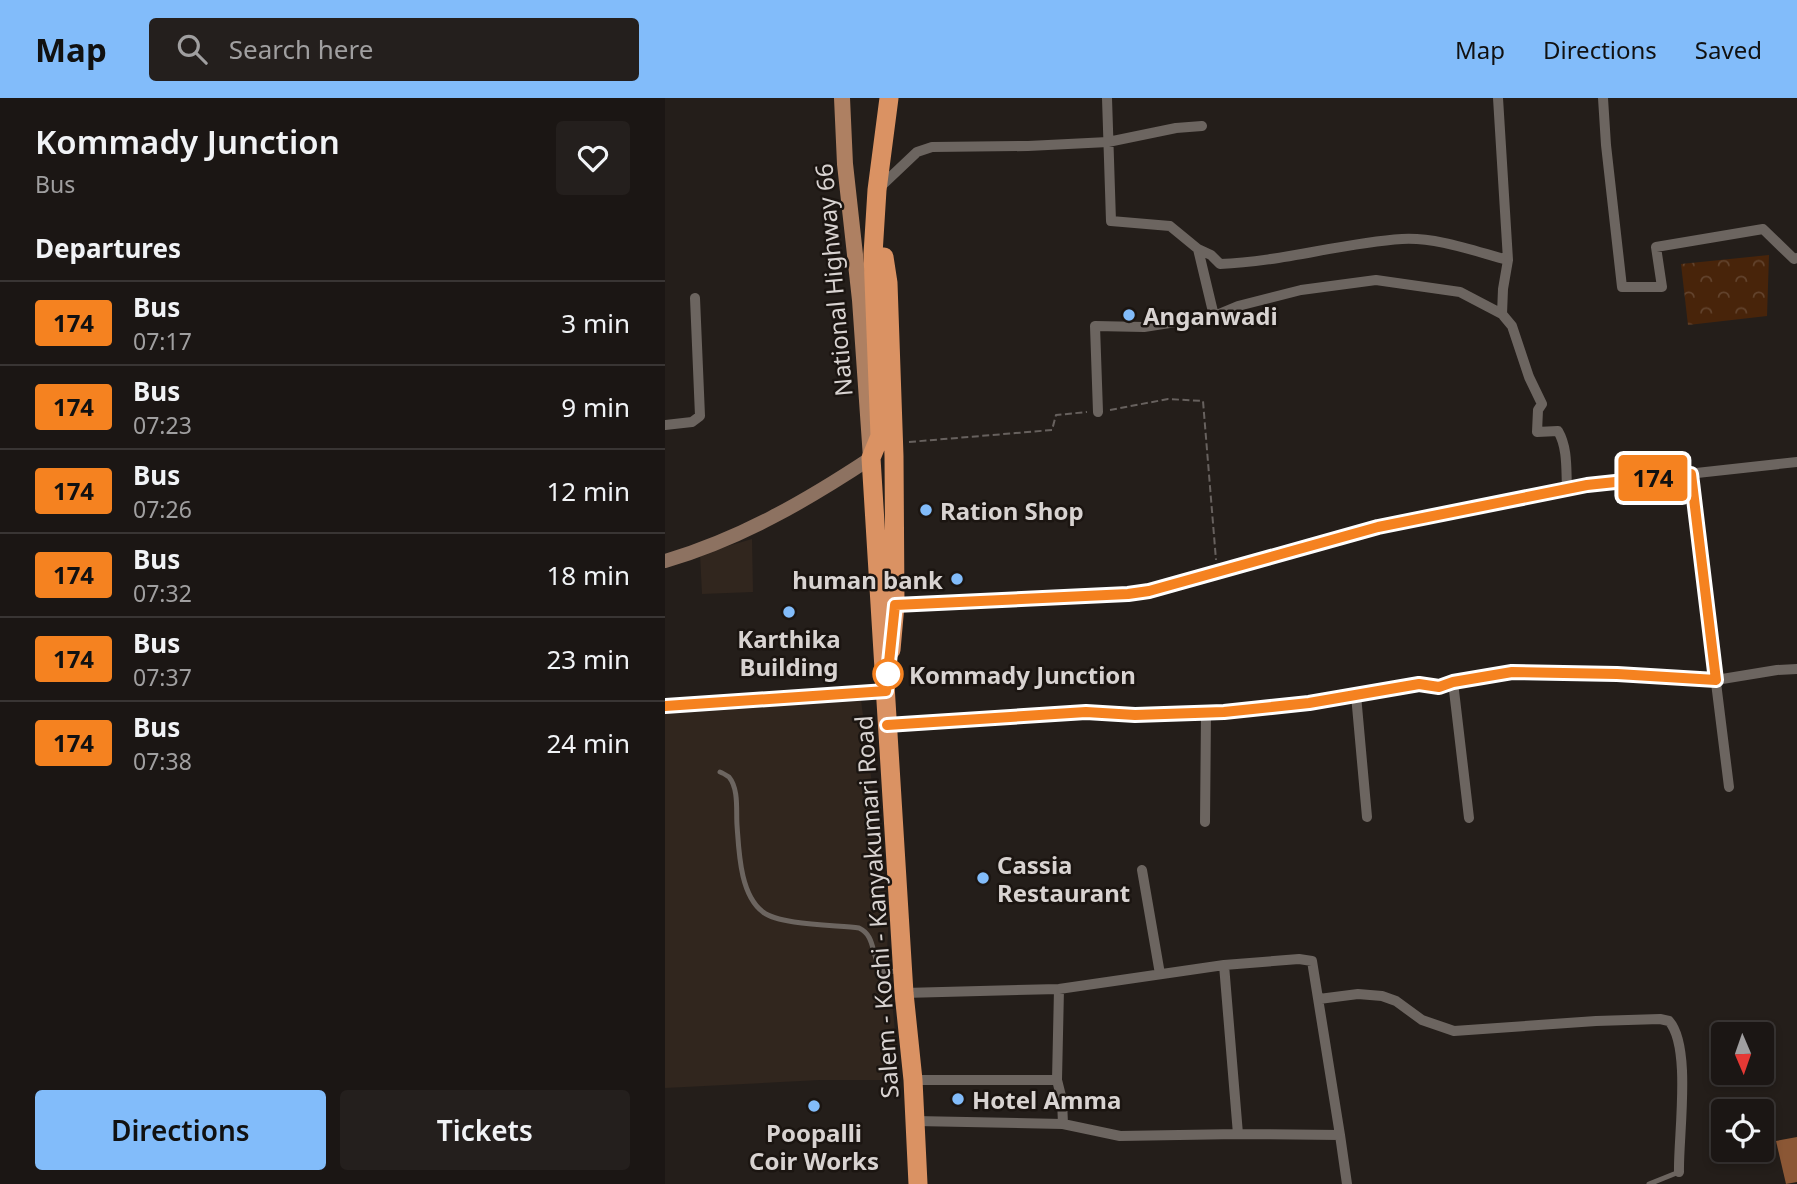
<!DOCTYPE html>
<html lang="en">
<head>
<meta charset="utf-8">
<style>
	:root { --surface:#1b1614; --page:#241f1d; --text:#f1f3f6; --muted:#a09fa0; --line:#393534; --accent:#82bcfa }
	body { margin:0; font-family:"Noto Sans",sans-serif; background:var(--page); color:var(--text); height:100vh; display:flex; flex-direction:column; font-size:26px; white-space:nowrap }
	* { box-sizing:border-box; margin:0 }
	p { font-size:23px; color:var(--muted) }
	.icon { flex:none; width:38px; height:38px; fill:none; stroke:currentColor; stroke-width:2; stroke-linecap:round; stroke-linejoin:round }
	.map { position:relative; flex:1; overflow:hidden }
	.sheet { display:flex; flex-direction:column; background:var(--surface); width:665px }
	.sheet>* { flex:none }
	.badge { padding:0 14px; border-radius:5px; font-size:24px; line-height:46px }
	.needle { width:46px; rotate:178deg }
	.buttons { position:absolute; left:1046px; top:924px; display:grid; gap:14px }
	.buttons a { display:grid; place-items:center; width:63px; height:63px; border-radius:7px; background:var(--surface); box-shadow:0 4px 10px #0003,0 0 0 2px var(--line); font-size:35px }
	.map>.badge { position:absolute; translate:-50% -50%; box-shadow:0 0 0 4px #fff }
	h2 { padding:0 35px; font-size:26px; line-height:63px }
	.round { display:grid; place-items:center; flex:none; width:74px; height:74px; border-radius:7px; background:var(--page) }
	.overview { display:flex; align-items:center; justify-content:space-between; height:119px; padding:0 35px }
	h1 { font-size:33px; font-weight:600; line-height:52px }
	.cta { display:flex; gap:14px; margin-top:auto; padding:14px 35px }
	.cta a { flex:1; height:80px; border-radius:7px; background:var(--accent); color:#111; font-size:28px; font-weight:600; line-height:80px; text-align:center }
	.cta a+a { background:var(--page); color:var(--text) }
	ul { padding:0; list-style:none }
	li { display:flex; align-items:center; gap:21px; height:84px; padding:0 35px; border-top:2px solid var(--line) }
	li div { flex:1 }
	li b { display:block; font-size:26px }
	li em { font-style:normal }
	li .badge { min-width:77px; font-weight:700; text-align:center }
	header { display:flex; align-items:center; gap:42px; box-sizing:border-box; height:98px; padding:0 35px; background:var(--accent); color:#111 }
	header strong { font-size:33px }
	nav { display:flex; gap:38px; margin-inline-start:auto; font-size:24px }
	.search { width:490px; height:63px; background:var(--page); display:flex; align-items:center; gap:18px; box-sizing:border-box; padding:0 24px; border-radius:7px; color:var(--muted); font-size:26px }
	main { display:flex; flex:1; min-height:0 }
	.map>svg:first-child { display:block }
	.built { fill:#31261e }
	.park { fill:url(#park-crowns) }
	.water { fill:#8b5735 }
	.lines { fill:none; stroke-linecap:round; stroke-linejoin:round }
	.path { stroke:#67615e; stroke-width:2; stroke-dasharray:7 3.5; stroke-linecap:butt }
	.lane { stroke:#6c6560; stroke-width:5 }
	.street { stroke:#6c6560; stroke-width:10 }
	.secondary { stroke:#8d7261; stroke-width:14 }
	.primary { stroke:#ae8062; stroke-width:16 }
	.highway { stroke:#da9263; stroke-width:19 }
	.line-casing { stroke:#fff; stroke-width:16 }
	.line { stroke:#f58220; stroke-width:10 }
	.poi-dot { fill:#82bcfa; stroke:#1b1511; stroke-width:2.5 }
	.stop-dot { fill:#fff; stroke:#f58220; stroke-width:3.5 }
	.labels { text-anchor:middle; dominant-baseline:central; stroke-width:5; stroke-linejoin:round; paint-order:stroke }
	.street-label { font-size:24px; fill:#d8d3d1; stroke:#1b1511 }
	.poi-label { font-size:24px; font-weight:bold; fill:#d8d3d1; stroke:#1b1511; text-anchor:start }
	.stop-label { font-size:24px; font-weight:bold; fill:#d8d3d1; stroke:#1b1511; text-anchor:start }
</style>
</head>
<body>
<header>
<strong>Map</strong>
<div class="search"><svg class="icon" aria-label="search" viewBox="0 0 24 24"><circle cx="10" cy="10" r="6"/><path d="M15 15l6 6"/></svg>Search here</div>
<nav><a>Map</a><a>Directions</a><a>Saved</a></nav>
</header>
<main>
<section class="sheet">
<div class="overview"><div><h1>Kommady Junction</h1><p>Bus</p></div><a class="round"><svg class="icon" aria-label="heart" viewBox="0 0 24 24"><path d="M12 20l-8-8c-3-5 5-10 8-4 3-6 11-1 8 4z"/></svg></a></div>
<h2>Departures</h2>
<ul>
<li><span class="badge" style="background:#f58220;color:#111">174</span><div><b>Bus</b><p>07:17</p></div><em>3 min</em></li>
<li><span class="badge" style="background:#f58220;color:#111">174</span><div><b>Bus</b><p>07:23</p></div><em>9 min</em></li>
<li><span class="badge" style="background:#f58220;color:#111">174</span><div><b>Bus</b><p>07:26</p></div><em>12 min</em></li>
<li><span class="badge" style="background:#f58220;color:#111">174</span><div><b>Bus</b><p>07:32</p></div><em>18 min</em></li>
<li><span class="badge" style="background:#f58220;color:#111">174</span><div><b>Bus</b><p>07:37</p></div><em>23 min</em></li>
<li><span class="badge" style="background:#f58220;color:#111">174</span><div><b>Bus</b><p>07:38</p></div><em>24 min</em></li>
</ul>
<div class="cta"><a>Directions</a><a>Tickets</a></div>
</section>
<div class="map">
<svg width="1132" height="1086" viewBox="0 0 1132 1086">
	<defs>
		<pattern id="park-crowns" width="20" height="18" patternUnits="userSpaceOnUse" patternTransform="scale(1.75)"><rect width="20" height="18" fill="#48240a"/><path d="M2 6a3 3 0 1 1 6 0M12 15a3 3 0 1 1 6 0" fill="none" stroke="#62432d"/></pattern>
	</defs>
	<rect width="100%" height="100%" fill="#241e1a"/>
	<path class="built" d="M 87,441 L 88,494 L 37,496 L 35,456 Z
		M 196,602 L 224,815 L 222,854 L 235,982 L 155,982 L 0,990 L 0,612 Z"/>
	<path class="park" d="M 1104,157 L 1102,218 L 1023,227 L 1016,166 Z"/>
	<path class="water" d="M 1132,1039 L 1132,1084 L 1121,1086 L 1111,1043 Z"/>
	<g class="lines">
		<path class="path" d="M 445,312 L 503,301 L 538,303 L 551,462
			M 244,344 L 387,332 L 391,317 L 422,314"/>
		<path class="lane" d="M 55,674 C 58,675 61,677 64,679 C 74,691 71,713 72,727 C 74,754 75,797 98,814 C 114,827 172,827 194,830 C 212,838 205,861 219,874 L 233,873
			M 984,1086 L 1014,1074"/>
		<path class="street" d="M 442,0 L 446,123 L 505,128 L 533,151 L 546,157 L 555,166 C 616,164 676,145 737,141 C 772,139 809,153 843,162
			M 833,0 L 843,162 L 838,191 L 837,216 L 847,228 L 864,279 L 877,306 L 873,312 L 872,334 L 893,333 C 903,350 901,372 902,391
			M 938,0 L 941,47 L 957,189 L 997,189 L 991,149 L 1098,131 L 1129,161 L 1132,160
			M 214,90 L 252,54 L 267,49 L 363,48 L 443,44 L 511,30 L 537,28
			M 533,151 L 549,218 L 573,208 L 636,192 L 711,182 L 795,194 L 837,216
			M 433,314 L 430,228 L 479,229 L 549,218
			M 0,327 L 27,324 L 35,318 L 30,200
			M 1025,376 L 1064,689
			M 230,507 L 463,496 L 502,489 L 713,429 L 922,387 L 1132,364
			M 788,584 L 804,720
			M 691,597 L 702,719
			M 0,609 L 221,593
			M 222,627 L 421,614 L 470,617 L 559,614 L 644,605 L 753,586 L 774,589 L 788,584 L 847,574 L 952,576 L 1051,582 L 1112,572 L 1132,571
			M 540,724 L 541,615
			M 477,772 L 495,876
			M 559,867 L 634,861 L 647,863 L 675,1037
			M 394,891 L 392,982 L 397,1002 L 398,1026
			M 239,895 L 394,891 L 559,867 L 573,1036 L 675,1037 L 682,1086
			M 654,901 L 693,896 L 717,898 L 731,903 L 757,922 L 789,933 L 931,923 L 995,921 L 1004,923 C 1027,949 1013,1039 1014,1074
			M 248,982 L 392,982
			M 250,1023 L 398,1026 L 455,1038 L 573,1036"/>
		<path class="secondary" d="M 0,463 C 75,441 141,403 206,360"/>
		<path class="primary" d="M 177,0 L 180,66 L 195,202 L 206,360"/>
		<path class="highway" d="M 224,0 L 212,92 L 208,156 L 215,338 L 206,360 L 239,895 L 248,982 L 253,1086
			M 219,159 L 223,185 L 229,358 L 230,507 L 226,552"/>
	</g>
	<g class="lines">
		<defs>
			<path id="line" d="M 0,608 L 221,593 L 230,507 L 463,496 L 484,493 L 713,429 L 922,387 L 1026,376 L 1051,582 L 952,576 L 847,574 L 788,584 L 774,589 L 754,586 L 644,605 L 559,614 L 470,617 L 421,614 L 222,627"/>
		</defs>
		<use href="#line" class="line-casing"/>
		<use href="#line" class="line"/>
	</g>
	<g class="poi-dot">
		<circle cx="464" cy="217" r="7"/>
		<circle cx="261" cy="412" r="7"/>
		<circle cx="292" cy="481" r="7"/>
		<circle cx="124" cy="514" r="7"/>
		<circle cx="318" cy="780" r="7"/>
		<circle cx="293" cy="1001" r="7"/>
		<circle cx="149" cy="1008" r="7"/>
	</g>
	<circle class="stop-dot" cx="223" cy="576" r="14"/>
	<g class="labels">
		<g class="street-label">
			<text transform="translate(168 182) rotate(-95)">National Highway 66</text>
			<text transform="translate(211 809) rotate(-94)">Salem - Kochi - Kanyakumari Road</text>
		</g>
		<g class="poi-label">
			<text x="478" y="217">Anganwadi</text>
			<text x="275" y="412">Ration Shop</text>
			<text x="278" y="481" text-anchor="end">human bank</text>
			<text x="124" y="540" text-anchor="middle">Karthika<tspan x="124" dy="28">Building</tspan></text>
			<text x="332" y="766">Cassia<tspan x="332" dy="28">Restaurant</tspan></text>
			<text x="307" y="1001">Hotel Amma</text>
			<text x="149" y="1034" text-anchor="middle">Poopalli<tspan x="149" dy="28">Coir Works</tspan></text>
		</g>
		<g class="stop-label">
			<text x="244" y="576">Kommady Junction</text>
		</g>
	</g>
</svg>
<div class="buttons">
<a><svg class="needle" viewBox="-14 -14 28 28"><path d="M0-13l5 13h-10z" fill="#e53935"/><path d="M0 13l5-13h-10z" fill="#a09fa0"/></svg></a>
<a><svg class="icon" aria-label="locate" viewBox="0 0 24 24"><circle cx="12" cy="12" r="6"/><path d="M12 2v4M12 18v4M2 12h4M18 12h4"/></svg></a>
</div>
<b class="badge" style="left:988px;top:380px;background:#f58220;color:#111">174</b>
</div>
</main>
</body>
</html>
